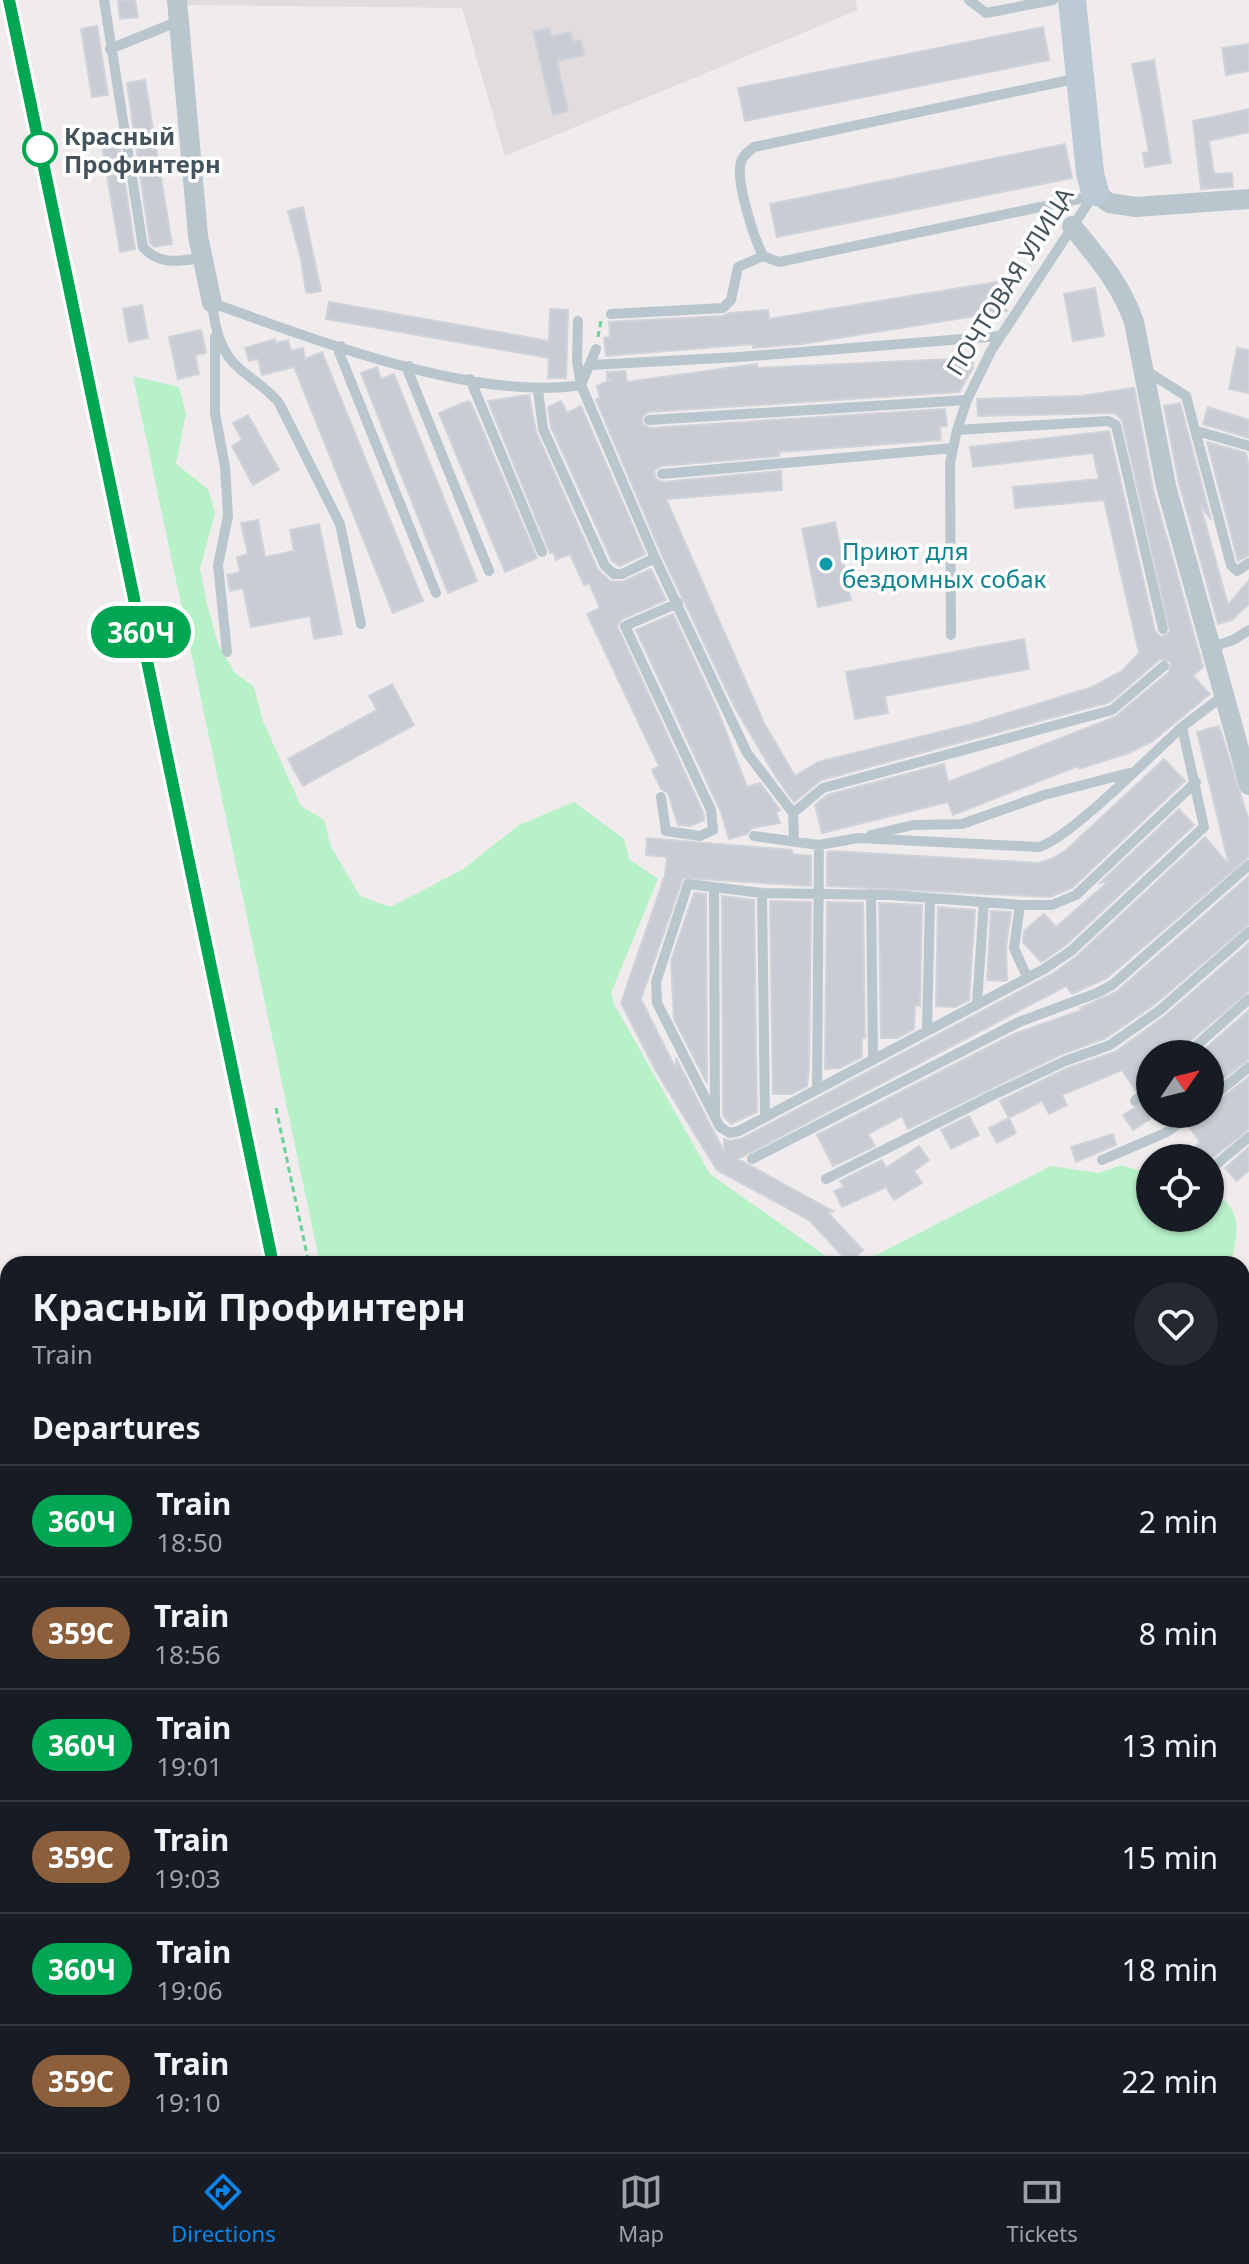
<!DOCTYPE html>
<html lang="en">
<head>
<meta charset="utf-8">
<style>
	:root { --surface:#171b24; --page:#242831; --text:#f1f3f6; --muted:#9ea1a6; --line:#363941; --accent:#0e83e8 }
	body { margin:0; font-family:"Noto Sans",sans-serif; background:var(--page); color:var(--text); height:100vh; display:flex; flex-direction:column; font-size:30px; white-space:nowrap }
	* { box-sizing:border-box; margin:0 }
	p { font-size:26px; color:var(--muted) }
	.icon { flex:none; width:44px; height:44px; fill:none; stroke:currentColor; stroke-width:2; stroke-linecap:round; stroke-linejoin:round }
	.map { position:relative; flex:1; overflow:hidden }
	.details { position:absolute; left:0px; top:1256px; width:1250px; height:896px; display:flex; flex-direction:column; background:var(--surface); border-radius:24px 24px 0 0; box-shadow:0 2px 6px #0004 }
	.details>* { flex:none }
	.badge { padding:0 16px; border-radius:26px; font-size:28px; line-height:52px }
	.needle { width:52px; rotate:55deg }
	.controls { position:absolute; left:1136px; top:1040px; display:grid; gap:16px }
	.controls a { display:grid; place-items:center; width:88px; height:88px; border-radius:50%; background:var(--surface); box-shadow:0 2px 6px #0004; font-size:40px }
	.map>.badge { position:absolute; translate:-50% -50%; box-shadow:0 0 0 4px #fff }
	h2 { padding:0 32px; font-size:30px; line-height:72px }
	.round { display:grid; place-items:center; flex:none; width:84px; height:84px; border-radius:42px; background:var(--page) }
	.summary { display:flex; align-items:center; justify-content:space-between; height:136px; padding:0 32px }
	h1 { font-size:38px; font-weight:700; line-height:60px }
	ul { padding:0; list-style:none }
	li { display:flex; align-items:center; gap:24px; height:112px; padding:0 32px; border-top:2px solid var(--line) }
	li div { flex:1 }
	li b { display:block; font-size:30px }
	li em { font-style:normal }
	li .badge { min-width:88px; font-weight:700; text-align:center }
	.tabs { display:flex; justify-content:space-around; align-items:center; height:112px; border-top:2px solid var(--line); background:var(--surface); font-size:22px; color:var(--muted) }
	.tabs a { display:grid; justify-items:center; gap:4px }
	.tabs .active { color:var(--accent) }
	.map>svg:first-child { display:block }
	.education { fill:#e1dddf }
	.green { fill:#b7f1c8 }
	.building { fill:#c9ccd2; stroke:#d0d3d9; stroke-width:2 }
	.lines { fill:none; stroke-linecap:round; stroke-linejoin:round }
	.path { stroke:#6dd196; stroke-width:3; stroke-dasharray:6 4; stroke-linecap:butt }
	.lane { stroke:#bac6cd; stroke-width:10 }
	.street { stroke:#bac6cd; stroke-width:20 }
	.secondary { stroke:#bccad5; stroke-width:28 }
	.rail-casing { stroke:#aeb3b8; stroke-width:8 }
	.rail { stroke:#fff; stroke-width:5; stroke-dasharray:15; stroke-linecap:butt }
	.line-casing { stroke:#fff; stroke-width:18 }
	.line { stroke:#00a651; stroke-width:12 }
	.stop-dot { fill:#fff; stroke:#00a651; stroke-width:4 }
	.culture-dot { fill:#0f9aa8; stroke:#fff; stroke-width:3 }
	.labels { text-anchor:middle; dominant-baseline:central; stroke-width:7; stroke-linejoin:round; paint-order:stroke }
	.stop-label { font-size:24px; font-weight:bold; fill:#44525b; stroke:#fff; text-anchor:start }
	.street-label { font-size:24px; fill:#44525b; stroke:#fff }
	.culture-label { font-size:24px; fill:#0d838f; stroke:#fff; text-anchor:start }
</style>
</head>
<body>
<div class="map">
<svg width="1249" height="2152" viewBox="0 0 1249 2152">
	<rect width="100%" height="100%" fill="#f0eced"/>
	<path class="education" d="M 185,0 L 855,0 L 858,10 L 505,156 L 462,8 L 185,5 Z"/>
	<path class="green" d="M 133,376 L 179,387 L 186,414 L 176,464 L 208,489 L 215,513 L 200,568 L 206,600 L 218,644 L 234,672 L 254,687 L 262,719 L 301,806 L 324,820 L 331,847 L 360,896 L 390,907 L 462,870 L 519,825 L 574,802 L 624,839 L 629,859 L 658,879 L 611,993 L 614,1004 L 710,1174 L 837,1264 L 320,1264 Z
		M 1121,1165 L 1150,1174 L 1150,1218 L 1210,1218 L 1210,1189 C 1244,1211 1238,1229 1231,1264 L 858,1264 L 1051,1166 L 1099,1173 Z
		M 1242,1300 L 1249,1304 L 1249,2152 L 494,2152 L 492,2144 L 1242,2144 Z"/>
	<path class="building" d="M 118,0 L 135,0 L 138,17 L 120,19 Z
		M 97,26 L 108,95 L 92,97 L 81,29 Z
		M 1043,27 L 1049,60 L 745,121 L 738,88 Z
		M 549,28 L 551,36 L 570,32 L 573,42 L 581,40 L 584,55 L 557,61 L 568,111 L 553,115 L 533,32 Z
		M 1249,44 L 1249,71 L 1226,75 L 1222,48 Z
		M 1154,60 L 1171,163 L 1145,167 L 1143,153 L 1149,152 L 1132,64 Z
		M 145,80 L 172,244 L 154,247 L 150,243 L 127,83 Z
		M 1249,109 L 1249,132 L 1209,141 L 1214,174 L 1232,173 L 1233,187 L 1201,189 L 1193,121 Z
		M 118,137 L 135,249 L 120,252 L 101,140 Z
		M 1065,144 L 1072,178 L 777,237 L 770,204 Z
		M 303,207 L 321,291 L 311,293 L 306,292 L 301,259 L 288,211 Z
		M 997,282 L 999,296 L 1005,295 L 1007,311 L 801,344 L 753,348 L 753,344 L 606,356 L 604,338 L 610,337 L 609,322 L 723,316 L 730,313 L 768,310 L 769,319 Z
		M 1095,288 L 1104,336 L 1073,341 L 1064,294 Z
		M 329,302 L 549,341 L 550,309 L 568,310 L 566,378 L 548,378 L 549,358 L 326,319 Z
		M 142,305 L 148,338 L 129,342 L 123,309 Z
		M 201,330 L 206,353 L 195,355 L 199,374 L 178,379 L 169,337 Z
		M 275,339 L 276,343 L 288,340 L 291,351 L 303,348 L 305,359 L 322,352 L 423,601 L 393,613 L 294,367 L 262,375 L 258,359 L 249,361 L 245,348 Z
		M 1237,348 L 1249,350 L 1249,393 L 1229,389 Z
		M 972,358 L 973,368 L 959,392 L 648,412 L 642,417 L 643,425 L 650,428 L 945,409 L 947,426 L 940,427 L 941,440 L 779,452 L 779,456 L 661,466 L 654,471 L 656,479 L 663,482 L 781,471 L 782,490 L 666,499 L 764,723 L 795,776 L 818,762 L 972,724 L 1092,687 L 1122,671 L 1139,653 L 1104,500 L 1015,508 L 1013,487 L 1099,479 L 1093,453 L 973,467 L 970,447 L 1109,431 L 1155,631 L 1161,637 L 1170,632 L 1122,420 L 1114,413 L 978,416 L 977,399 L 1081,396 L 1134,388 L 1153,489 L 1203,667 L 1193,676 L 1210,694 L 1153,741 L 1129,753 L 1079,769 L 1078,766 L 953,815 L 948,802 L 822,833 L 815,805 L 827,795 L 944,764 L 948,782 L 1115,717 L 1169,672 L 1171,662 L 1160,659 L 1110,702 L 821,780 L 794,802 L 776,777 L 734,706 L 662,555 L 596,400 L 600,398 L 597,386 L 612,379 L 607,379 L 607,372 L 625,371 L 627,382 L 757,364 L 757,368 Z
		M 377,367 L 381,379 L 394,374 L 477,581 L 448,593 L 361,373 Z
		M 529,395 L 536,432 L 598,570 L 610,581 L 622,582 L 651,569 L 666,600 L 622,619 L 617,626 L 703,812 L 704,820 L 690,826 L 678,825 L 668,793 L 661,789 L 652,770 L 659,766 L 587,614 L 600,608 L 589,583 L 584,585 L 570,554 L 556,560 L 553,552 L 550,553 L 488,401 Z
		M 468,401 L 471,403 L 537,558 L 505,572 L 439,413 Z
		M 561,401 L 567,413 L 581,406 L 645,554 L 620,566 L 612,561 L 551,427 L 548,407 Z
		M 1180,403 L 1211,520 L 1200,504 L 1228,605 L 1249,580 L 1249,604 L 1232,620 L 1218,624 L 1179,483 L 1164,406 Z
		M 1208,407 L 1249,420 L 1249,438 L 1203,424 Z
		M 248,415 L 279,470 L 253,485 L 232,446 L 242,440 L 233,423 Z
		M 1207,442 L 1246,453 L 1249,469 L 1249,555 L 1238,561 Z
		M 258,520 L 265,557 L 294,551 L 290,530 L 319,524 L 342,634 L 314,639 L 310,616 L 251,627 L 243,588 L 230,591 L 227,575 L 240,572 L 237,557 L 248,554 L 241,523 Z
		M 835,522 L 851,600 L 818,607 L 802,529 Z
		M 673,614 L 718,711 L 747,787 L 760,783 L 780,810 L 776,812 L 780,823 L 752,828 L 747,834 L 729,839 L 721,812 L 636,630 Z
		M 1024,639 L 1029,669 L 885,696 L 888,713 L 855,719 L 846,672 Z
		M 392,684 L 414,725 L 303,786 L 288,759 L 377,710 L 369,696 Z
		M 1219,726 L 1249,821 L 1249,857 L 1107,978 L 1072,994 L 1066,986 L 738,1159 L 833,1211 L 828,1213 L 863,1250 L 849,1263 L 809,1220 L 717,1170 L 656,1071 L 621,1003 L 665,875 L 667,857 L 646,855 L 647,838 L 792,850 L 792,854 L 811,856 L 811,886 L 683,878 L 641,999 L 676,1069 L 676,1058 L 724,1152 L 724,1139 L 731,1141 L 743,1138 L 1052,974 L 1076,957 L 1205,837 L 1229,865 L 1197,732 Z
		M 1164,759 L 1185,781 L 1072,888 L 1050,897 L 827,886 L 827,852 L 832,851 L 1038,863 L 1051,859 L 1065,851 Z
		M 1179,809 L 1194,825 L 1066,945 L 1041,962 L 1023,942 L 1024,931 L 1044,914 L 1056,927 L 1109,881 L 1100,883 Z
		M 1249,876 L 1249,924 L 1155,1004 L 1106,1038 L 1062,1054 L 908,1129 L 902,1116 L 868,1134 L 875,1146 L 833,1166 L 817,1135 L 1014,1034 L 1082,1010 L 1080,1008 L 1116,992 Z
		M 694,893 L 706,894 L 707,1083 L 674,1019 L 671,961 Z
		M 722,896 L 754,900 L 757,1112 L 731,1124 L 723,1116 Z
		M 770,901 L 811,902 L 809,1069 L 807,1086 L 791,1094 L 773,1094 Z
		M 827,902 L 863,903 L 865,1038 L 862,1038 L 862,1057 L 840,1068 L 825,1069 Z
		M 879,903 L 922,905 L 920,1006 L 915,1005 L 914,1029 L 897,1038 L 881,1038 Z
		M 938,907 L 975,910 L 969,1000 L 955,1007 L 936,1006 Z
		M 991,911 L 1011,912 L 1006,947 L 1007,980 L 1003,981 L 987,980 Z
		M 1249,943 L 1249,991 L 1182,1048 L 1179,1054 L 1150,1054 L 1150,1079 L 1135,1090 L 1122,1070 L 1062,1095 L 1067,1105 L 1049,1114 L 1042,1101 L 1009,1118 L 1000,1101 L 1068,1068 L 1115,1052 L 1165,1016 Z
		M 1249,1010 L 1249,1059 L 1210,1089 L 1210,1054 L 1199,1054 Z
		M 1249,1077 L 1249,1129 L 1212,1158 L 1206,1158 L 1196,1146 L 1200,1142 L 1189,1127 L 1201,1114 L 1210,1114 L 1210,1107 Z
		M 1150,1098 L 1150,1119 L 1133,1130 L 1123,1115 Z
		M 969,1116 L 979,1135 L 951,1149 L 941,1130 Z
		M 1009,1118 L 1016,1133 L 997,1143 L 989,1128 Z
		M 1113,1134 L 1116,1145 L 1076,1162 L 1071,1147 Z
		M 919,1146 L 929,1160 L 914,1171 L 922,1183 L 894,1200 L 886,1187 L 842,1207 L 834,1191 L 844,1187 L 840,1181 L 882,1160 L 886,1168 Z
		M 1249,1147 L 1249,1170 L 1237,1181 L 1225,1168 Z"/>
	<g class="lines">
		<path class="path" d="M 598,337 L 601,321
			M 276,1108 L 309,1264
			M 484,2144 L 486,2152"/>
		<path class="lane" d="M 104,0 L 143,247 C 159,266 180,261 202,258
			M 969,0 L 986,13 L 1053,0
			M 110,49 L 179,21
			M 1079,78 L 754,147 C 748,152 743,155 741,162 C 735,180 754,238 763,256 L 779,262 L 1083,198 L 1095,192
			M 611,314 L 723,308 L 731,300 L 738,267 L 763,256
			M 215,337 L 215,413 L 225,467 L 228,516 L 218,565 L 227,652
			M 341,346 L 339,352 L 436,593
			M 596,349 L 581,385 L 655,558 L 747,753 L 793,813
			M 591,365 L 739,357 L 1000,336
			M 409,366 L 408,371 L 489,571
			M 1145,370 L 1186,396 L 1231,565 L 1237,571 L 1249,563
			M 470,379 L 542,552
			M 538,390 L 543,429 L 605,566 L 614,574 L 622,574 L 655,558
			M 649,420 L 967,400
			M 957,430 L 1108,421 L 1116,425 L 1163,629
			M 1197,431 L 1249,446
			M 662,474 L 953,448
			M 361,624 L 340,524 L 279,403 C 268,389 254,381 241,370 C 220,353 215,328 212,303 C 314,339 474,402 581,385 L 577,361 L 578,321
			M 951,635 L 950,463 L 957,430 L 967,400 L 991,351 L 1094,194
			M 1212,647 L 1233,640 L 1249,630
			M 1196,782 L 1076,895 L 1052,905 L 1020,905 L 891,895 L 762,893 L 688,884 L 656,982 L 657,1003 L 720,1127 L 730,1133 L 739,1131 L 1044,969 L 1071,951 L 1204,827 L 1182,727 L 1224,695
			M 661,797 L 666,831 L 700,836 L 713,830 L 711,810 L 625,626 L 678,603
			M 871,835 L 913,825 L 962,824 L 1044,795 L 1129,773
			M 754,836 L 819,845 L 858,838 L 1039,847 C 1069,839 1153,753 1182,727
			M 794,840 L 793,813 L 823,788 L 1112,710 L 1164,666
			M 714,887 L 715,1118
			M 762,893 L 765,1117
			M 871,894 L 873,1059
			M 1020,905 L 1014,948 L 1027,977
			M 977,1004 L 984,902
			M 927,1031 L 930,899
			M 1187,1054 L 1249,999
			M 817,1089 L 819,845
			M 1210,1099 L 1249,1067
			M 1135,1101 L 1150,1087
			M 752,1159 L 1019,1022 L 1097,993 L 1112,985 L 1249,865
			M 1102,1160 L 1165,1133 L 1193,1114
			M 1218,1163 L 1249,1137
			M 826,1179 L 989,1097 L 1065,1061 L 1110,1045 L 1160,1010 L 1249,932"/>
		<path class="street" d="M 177,0 L 198,236 L 212,303
			M 1095,192 L 1109,203 L 1136,207 L 1249,199
			M 1072,226 C 1097,257 1121,284 1134,322 L 1166,486 L 1249,785"/>
		<path class="secondary" d="M 1072,0 L 1090,173 L 1095,192"/>
		<defs>
			<path id="rail" d="M 9,0 L 273,1264
				M 458,2144 L 459,2152
				M 471,2144 L 473,2152"/>
		</defs>
		<use href="#rail" class="rail-casing"/>
		<use href="#rail" class="rail"/>
	</g>
	<g class="lines">
		<defs>
			<path id="line" d="M 9,0 L 273,1264"/>
		</defs>
		<use href="#line" class="line-casing"/>
		<use href="#line" class="line"/>
	</g>
	<circle class="stop-dot" cx="40" cy="149" r="16"/>
	<circle class="culture-dot" cx="826" cy="564" r="8"/>
	<g class="labels">
		<g class="stop-label">
			<text x="64" y="135">Красный<tspan x="64" dy="28">Профинтерн</tspan></text>
		</g>
		<g class="street-label">
			<text transform="translate(1009 281) rotate(-58)">ПОЧТОВАЯ УЛИЦА</text>
		</g>
		<g class="culture-label">
			<text x="842" y="550">Приют для<tspan x="842" dy="28">бездомных собак</tspan></text>
		</g>
	</g>
</svg>
<div class="controls">
<a><svg class="needle" viewBox="-14 -14 28 28"><path d="M0-13l5 13h-10z" fill="#e53935"/><path d="M0 13l5-13h-10z" fill="#9ea1a6"/></svg></a>
<a><svg class="icon" aria-label="locate" viewBox="0 0 24 24"><circle cx="12" cy="12" r="6"/><path d="M12 2v4M12 18v4M2 12h4M18 12h4"/></svg></a>
</div>
<b class="badge" style="left:141px;top:632px;background:#00a651;color:#fff">360Ч</b>
<section class="details">
<div class="summary"><div><h1>Красный Профинтерн</h1><p>Train</p></div><a class="round"><svg class="icon" aria-label="heart" viewBox="0 0 24 24"><path d="M12 20l-8-8c-3-5 5-10 8-4 3-6 11-1 8 4z"/></svg></a></div>
<h2>Departures</h2>
<ul>
<li><span class="badge" style="background:#00a651;color:#fff">360Ч</span><div><b>Train</b><p>18:50</p></div><em>2 min</em></li>
<li><span class="badge" style="background:#8b5e3c;color:#fff">359С</span><div><b>Train</b><p>18:56</p></div><em>8 min</em></li>
<li><span class="badge" style="background:#00a651;color:#fff">360Ч</span><div><b>Train</b><p>19:01</p></div><em>13 min</em></li>
<li><span class="badge" style="background:#8b5e3c;color:#fff">359С</span><div><b>Train</b><p>19:03</p></div><em>15 min</em></li>
<li><span class="badge" style="background:#00a651;color:#fff">360Ч</span><div><b>Train</b><p>19:06</p></div><em>18 min</em></li>
<li><span class="badge" style="background:#8b5e3c;color:#fff">359С</span><div><b>Train</b><p>19:10</p></div><em>22 min</em></li>
</ul>
</section>
</div>
<nav class="tabs">
<a class="active"><svg class="icon" aria-label="directions" viewBox="0 0 24 24"><path d="M12 3l9 9-9 9-9-9zM9 14v-3h6M13 9l2 2-2 2"/></svg>Directions</a>
<a><svg class="icon" aria-label="map" viewBox="0 0 24 24"><path d="M3 6l6-2 6 2 6-2v14l-6 2-6-2-6 2zM9 4v14M15 6v14"/></svg>Map</a>
<a><svg class="icon" aria-label="tickets" viewBox="0 0 24 24"><path d="M3 7h18v10H3zM15 7v10"/></svg>Tickets</a>
</nav>
</body>
</html>
